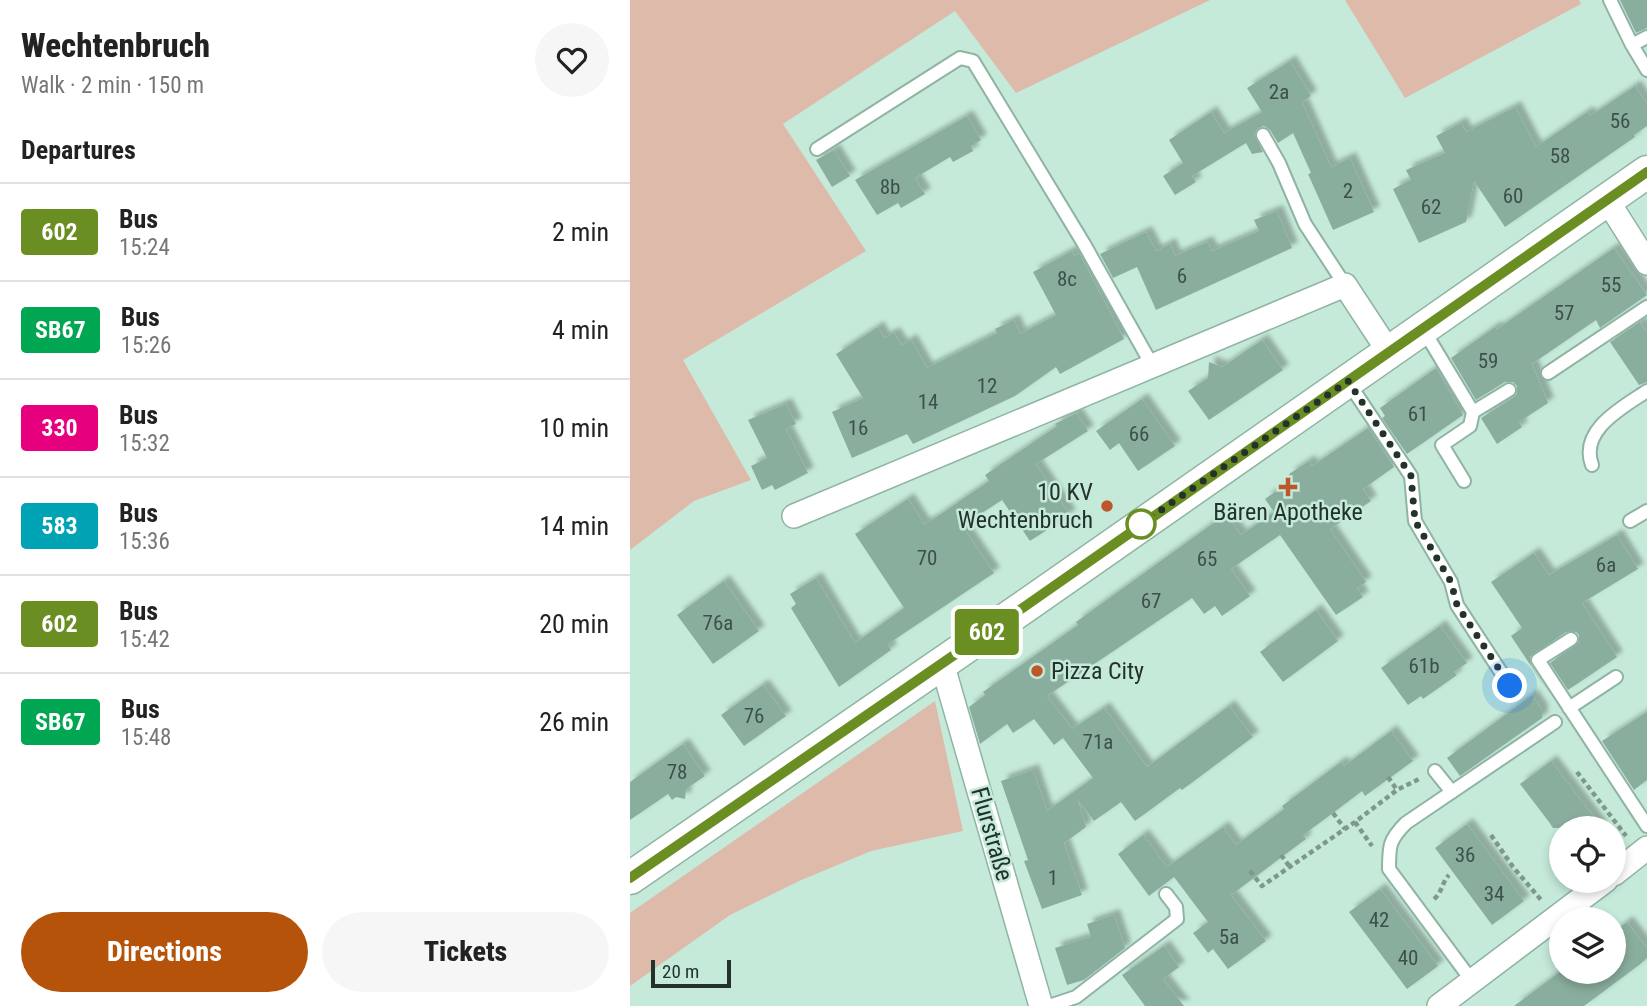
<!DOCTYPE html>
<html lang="en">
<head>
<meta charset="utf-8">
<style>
	:root { --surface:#fff; --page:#f6f6f6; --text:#222; --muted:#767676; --line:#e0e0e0; --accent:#b45309 }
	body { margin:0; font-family:"Roboto Condensed",sans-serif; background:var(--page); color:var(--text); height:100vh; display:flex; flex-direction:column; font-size:26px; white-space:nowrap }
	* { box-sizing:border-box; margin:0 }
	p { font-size:23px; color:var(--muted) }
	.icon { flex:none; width:38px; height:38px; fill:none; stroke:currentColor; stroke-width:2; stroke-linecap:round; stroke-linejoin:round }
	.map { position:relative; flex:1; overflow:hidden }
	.panel { display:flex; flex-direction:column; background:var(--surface); width:630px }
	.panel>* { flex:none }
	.badge { padding:0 14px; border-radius:5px; font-size:24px; line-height:46px }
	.controls { position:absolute; left:919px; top:816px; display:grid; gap:14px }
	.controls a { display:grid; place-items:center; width:77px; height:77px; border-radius:50%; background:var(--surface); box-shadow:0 4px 10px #0003; font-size:35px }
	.scale { position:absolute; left:21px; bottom:18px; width:80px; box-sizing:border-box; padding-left:7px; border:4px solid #23322b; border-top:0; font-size:19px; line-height:24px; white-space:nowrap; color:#23322b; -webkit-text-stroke:5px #c5ead9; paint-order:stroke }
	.you { position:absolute; width:35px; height:35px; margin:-18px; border:5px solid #fff; border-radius:50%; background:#1a73e8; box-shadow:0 0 0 10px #1a73e833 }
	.map>.badge { position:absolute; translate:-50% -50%; box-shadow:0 0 0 4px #fff }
	h2 { padding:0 21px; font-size:26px; line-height:63px }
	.round { display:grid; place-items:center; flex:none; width:74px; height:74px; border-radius:37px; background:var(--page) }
	.head { display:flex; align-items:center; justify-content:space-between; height:119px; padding:0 21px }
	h1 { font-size:33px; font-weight:800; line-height:52px }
	.primary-button { display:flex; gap:14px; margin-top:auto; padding:14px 21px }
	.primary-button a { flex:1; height:80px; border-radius:42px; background:var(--accent); color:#fff; font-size:28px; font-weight:800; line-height:80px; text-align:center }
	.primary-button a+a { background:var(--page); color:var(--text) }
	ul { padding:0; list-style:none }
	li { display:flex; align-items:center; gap:21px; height:98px; padding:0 21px; border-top:2px solid var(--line) }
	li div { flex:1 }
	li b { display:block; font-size:26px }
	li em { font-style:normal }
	li .badge { min-width:77px; font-weight:700; text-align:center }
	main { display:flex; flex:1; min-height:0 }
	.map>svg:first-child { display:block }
	.green { fill:#debaab }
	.building { fill:#8aae9e; filter:url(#shadow) }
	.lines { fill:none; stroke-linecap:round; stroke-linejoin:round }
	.lane-casing { stroke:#90b4a3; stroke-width:16 }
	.street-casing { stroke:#90b4a3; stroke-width:26 }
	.secondary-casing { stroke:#90b4a3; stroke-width:35 }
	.path { stroke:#7e998c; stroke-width:4.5; stroke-dasharray:5 3.5; stroke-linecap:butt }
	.lane { stroke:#fff; stroke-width:12 }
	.street { stroke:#fff; stroke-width:23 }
	.secondary { stroke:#fff; stroke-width:32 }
	.line-casing { stroke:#fff; stroke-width:16 }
	.line { stroke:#6b8e23; stroke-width:10 }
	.walk { stroke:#23322b; stroke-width:7; stroke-dasharray:0 12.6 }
	.poi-dot { fill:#bd5729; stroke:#c5ead9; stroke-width:2.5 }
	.stop-dot { fill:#fff; stroke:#6b8e23; stroke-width:3.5 }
	.labels { text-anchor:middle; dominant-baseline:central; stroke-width:5; stroke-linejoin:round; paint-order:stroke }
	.number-label { font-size:21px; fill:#3d5148 }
	.poi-label { font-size:24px; fill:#23322b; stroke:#c5ead9; text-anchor:end }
	.street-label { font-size:24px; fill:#23322b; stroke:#c5ead9 }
</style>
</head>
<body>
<main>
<section class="panel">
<div class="head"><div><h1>Wechtenbruch</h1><p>Walk · 2 min · 150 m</p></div><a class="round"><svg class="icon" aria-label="heart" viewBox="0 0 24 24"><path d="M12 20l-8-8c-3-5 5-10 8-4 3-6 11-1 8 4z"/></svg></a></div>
<h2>Departures</h2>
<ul>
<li><span class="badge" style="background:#6b8e23;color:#fff">602</span><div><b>Bus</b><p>15:24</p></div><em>2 min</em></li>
<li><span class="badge" style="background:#00a651;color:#fff">SB67</span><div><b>Bus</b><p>15:26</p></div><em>4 min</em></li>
<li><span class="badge" style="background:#e6007e;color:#fff">330</span><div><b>Bus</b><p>15:32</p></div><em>10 min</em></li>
<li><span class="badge" style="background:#00a3b4;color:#fff">583</span><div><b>Bus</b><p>15:36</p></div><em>14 min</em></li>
<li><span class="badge" style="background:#6b8e23;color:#fff">602</span><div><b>Bus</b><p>15:42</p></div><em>20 min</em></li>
<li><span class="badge" style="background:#00a651;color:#fff">SB67</span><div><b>Bus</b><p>15:48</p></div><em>26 min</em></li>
</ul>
<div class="primary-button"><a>Directions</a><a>Tickets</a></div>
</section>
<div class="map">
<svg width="1017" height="1006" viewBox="0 0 1017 1006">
	<defs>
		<filter id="shadow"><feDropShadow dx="6" dy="-6" stdDeviation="2" flood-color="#0004"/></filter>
	</defs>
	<rect width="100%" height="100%" fill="#c5ead9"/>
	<path class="green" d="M 0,0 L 580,0 L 386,93 L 325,11 L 153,124 L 236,251 L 53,360 L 121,480 L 64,501 L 0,550 Z
		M 715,0 L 949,0 L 951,4 L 775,98 Z
		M 305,701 L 333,831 L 241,851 L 169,881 L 100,915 L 0,986 L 0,913 Z"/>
	<path class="building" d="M 990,0 L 1017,0 L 1017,28 L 1006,33 Z
		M 660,61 L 681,96 L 672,102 L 701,167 L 720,158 L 744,212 L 703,230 L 678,174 L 681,173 L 663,133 L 648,143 L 640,130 L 634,126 L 628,128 L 624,134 L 633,152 L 622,154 L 616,143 L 562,176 L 566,182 L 545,195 L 533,176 L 553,163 L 539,140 L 581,112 L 594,133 L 632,112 L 617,88 Z
		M 1005,86 L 1017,104 L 1017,126 L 1004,135 L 1005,137 L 875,227 L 844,181 L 836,222 L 789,243 L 763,189 L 781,180 L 776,170 L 815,153 L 806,136 L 831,123 L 836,132 L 885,107 L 906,147 L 957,112 L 960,116 Z
		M 337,116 L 351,140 L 341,146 L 343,151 L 323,162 L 320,157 L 285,178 L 295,194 L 271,208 L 268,203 L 247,215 L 225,180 Z
		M 204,150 L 220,176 L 202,187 L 186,160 Z
		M 647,211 L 662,248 L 526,310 L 507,267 L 483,278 L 470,254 L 516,232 L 526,251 L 540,244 L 545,256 L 577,242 L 582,251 L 629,231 L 624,220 Z
		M 984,248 L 1017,295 L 970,328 L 966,320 L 902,364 L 918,403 L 889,422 L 892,427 L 867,444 L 851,418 L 884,397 L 887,394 L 887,386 L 883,382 L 875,382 L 846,400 L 821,358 L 865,327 L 867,329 Z
		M 442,251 L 444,256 L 449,253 L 494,339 L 430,374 L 426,367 L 385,396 L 283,444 L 277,434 L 222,458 L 202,412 L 233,398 L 206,354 L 248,327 L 254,338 L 264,333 L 272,345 L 281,340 L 297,368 L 367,333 L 365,329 L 384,320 L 390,334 L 426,315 L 403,272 Z
		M 1010,322 L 1017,333 L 1017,382 L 1009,385 L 980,342 Z
		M 632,340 L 653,370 L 579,420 L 558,391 L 578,378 L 579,362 L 592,367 Z
		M 806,368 L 833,415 L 777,454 L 752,418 L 755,416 L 750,408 Z
		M 512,399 L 545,446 L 508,471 L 489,443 L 480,450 L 466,431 Z
		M 156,404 L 166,424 L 156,429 L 178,473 L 145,490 L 142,485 L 132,490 L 121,466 L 137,458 L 118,420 Z
		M 446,413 L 458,431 L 406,464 L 440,515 L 400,541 L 372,500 L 332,526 L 364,573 L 258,644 L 261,650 L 209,687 L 161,608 L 166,604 L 160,594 L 186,578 L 225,643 L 274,608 L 225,534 L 278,499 L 294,524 L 302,520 L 359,481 L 355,475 L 427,426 L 425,424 Z
		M 738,428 L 764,467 L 733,489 L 741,501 L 700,529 L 736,582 L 727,588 L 733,597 L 706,615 L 650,535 L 601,569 L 620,596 L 592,616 L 585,606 L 574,614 L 562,598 L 417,696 L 442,729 L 474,708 L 517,767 L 599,706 L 623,737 L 552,790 L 550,788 L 505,821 L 491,802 L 464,821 L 448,800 L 456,827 L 434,843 L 452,895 L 412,909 L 394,861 L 398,860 L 371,781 L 403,770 L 417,811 L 463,778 L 433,738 L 424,745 L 404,719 L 383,733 L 377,724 L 350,744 L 339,707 L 355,695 L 353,692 L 448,625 L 446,622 L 596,514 L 611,535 L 644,512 L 635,499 L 662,480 L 659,474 L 679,461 L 682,466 Z
		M 987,535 L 1008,569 L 952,603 L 987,657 L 938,690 L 920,663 L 949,642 L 949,635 L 946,632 L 936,632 L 900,657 L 901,665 L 921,696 L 881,636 L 892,628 L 861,582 L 904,553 L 919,575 Z
		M 94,581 L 129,631 L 83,664 L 47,615 Z
		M 686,610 L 708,641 L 653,682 L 630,652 Z
		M 810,626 L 837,663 L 824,672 L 827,675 L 793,699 L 791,696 L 778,705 L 751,668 Z
		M 133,685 L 156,716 L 114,746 L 91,715 Z
		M 902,695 L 912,710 L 912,718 L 830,776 L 817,758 Z
		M 1017,712 L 1017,780 L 1004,790 L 972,741 Z
		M 761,731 L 783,761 L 735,796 L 732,791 L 703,813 L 673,835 L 676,839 L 601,895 L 636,941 L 598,969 L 583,949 L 578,953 L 563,933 L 578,922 L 544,877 L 519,896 L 488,854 L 513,835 L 537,867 L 593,827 L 606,845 L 654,809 L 652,806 L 711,762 L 714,766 Z
		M 53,744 L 75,776 L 56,789 L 55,799 L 46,797 L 42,800 L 38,794 L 0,820 L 0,782 Z
		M 921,761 L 950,799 L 972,828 L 923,828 L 919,822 L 890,784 Z
		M 837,824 L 894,901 L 862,925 L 805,848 Z
		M 750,889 L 808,966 L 777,989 L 719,912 Z
		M 484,915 L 495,948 L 454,980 L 437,985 L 425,948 L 461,937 L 457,924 Z
		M 997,922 L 1017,948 L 1017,958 L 1009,965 L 954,1006 L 884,1006 L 931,971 L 984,971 L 984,932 Z
		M 534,946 L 549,967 L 533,979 L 554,1006 L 515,1006 L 492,975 Z"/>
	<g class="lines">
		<defs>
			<path id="lane" d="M 980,0 L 1002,45
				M 1017,37 L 1002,45 L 1017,70
				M 633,135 L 649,163 L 675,224 L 715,285
				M 187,149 L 330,58 L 343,61 L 454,244 L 522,365
				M 793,329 L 843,412 L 840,426 L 812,445 L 834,481
				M 918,373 L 1017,307
				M 718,382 L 781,476 L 785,521 L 821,582 L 827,605 L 880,686
				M 843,412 L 879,390
				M 962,465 C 949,430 993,407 1017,391
				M 1000,521 L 1017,511
				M 941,639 L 908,660 L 1017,826
				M 939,708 L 986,677
				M 805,771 L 822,792
				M 842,981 L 759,869 C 759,846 759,840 776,823 L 925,722
				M 419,1006 L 446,997 L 547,919 L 546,907 L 536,894"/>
			<path id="street" d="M 977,200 L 1017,263
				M 164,516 L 715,285 L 759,352
				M 312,663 L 411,1006
				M 984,874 L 1017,848
				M 809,1006 L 976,880"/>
			<path id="secondary" d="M 0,878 L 394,607 L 1017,172"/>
		</defs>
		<use href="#lane" class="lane-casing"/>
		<use href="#street" class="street-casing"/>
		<use href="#secondary" class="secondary-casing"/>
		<path class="path" d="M 947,772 L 996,836
			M 758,777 L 767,790
			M 703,813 L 715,829
			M 725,822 L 742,846
			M 861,835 L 883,867 L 912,901
			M 651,855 L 660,867
			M 620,871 L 632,886 L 725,822 L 767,790 L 789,779
			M 804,899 C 812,893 812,882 819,875"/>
		<use href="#lane" class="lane"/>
		<use href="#street" class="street"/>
		<use href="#secondary" class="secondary"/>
	</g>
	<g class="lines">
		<defs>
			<path id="line" d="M 0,878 L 394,607 L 1017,172"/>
		</defs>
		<use href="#line" class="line-casing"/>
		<use href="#line" class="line"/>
		<path class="walk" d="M 511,524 L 718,381 L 781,476 L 785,521 L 821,582 L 827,605 L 880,686"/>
	</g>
	<g class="poi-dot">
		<path d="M654.5 476.5h7v7h7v7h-7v7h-7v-7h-7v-7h7z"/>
		<circle cx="477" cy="506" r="7"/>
		<circle cx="407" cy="671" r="7"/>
	</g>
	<circle class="stop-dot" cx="511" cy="524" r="14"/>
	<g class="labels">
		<g class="number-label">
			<text x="649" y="92">2a</text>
			<text x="990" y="121">56</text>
			<text x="930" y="156">58</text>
			<text x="260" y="187">8b</text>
			<text x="718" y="191">2</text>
			<text x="883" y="196">60</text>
			<text x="801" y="207">62</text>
			<text x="552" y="276">6</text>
			<text x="437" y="279">8c</text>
			<text x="981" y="285">55</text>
			<text x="934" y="313">57</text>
			<text x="858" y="361">59</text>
			<text x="357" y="386">12</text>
			<text x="298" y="402">14</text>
			<text x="788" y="414">61</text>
			<text x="228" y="428">16</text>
			<text x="509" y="434">66</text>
			<text x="297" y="558">70</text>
			<text x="577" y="559">65</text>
			<text x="976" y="565">6a</text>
			<text x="521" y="601">67</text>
			<text x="88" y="623">76a</text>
			<text x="794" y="666">61b</text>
			<text x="124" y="716">76</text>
			<text x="468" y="742">71a</text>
			<text x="47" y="772">78</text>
			<text x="835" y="855">36</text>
			<text x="423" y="878">1</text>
			<text x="864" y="894">34</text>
			<text x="749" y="920">42</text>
			<text x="599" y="937">5a</text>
			<text x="778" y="958">40</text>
		</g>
		<g class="poi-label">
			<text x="463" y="492">10 KV<tspan x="463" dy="28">Wechtenbruch</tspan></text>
			<text x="658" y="512" text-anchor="middle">Bären Apotheke</text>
			<text x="421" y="671" text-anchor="start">Pizza City</text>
		</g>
		<g class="street-label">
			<text transform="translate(362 834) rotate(74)">Flurstraße</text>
		</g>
	</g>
</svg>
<div class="controls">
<a><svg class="icon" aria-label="locate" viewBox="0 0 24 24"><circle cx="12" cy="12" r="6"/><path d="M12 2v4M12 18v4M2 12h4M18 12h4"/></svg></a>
<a><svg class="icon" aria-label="layers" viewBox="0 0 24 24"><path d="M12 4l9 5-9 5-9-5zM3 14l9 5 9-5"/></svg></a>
</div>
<div class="scale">20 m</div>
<div class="you" style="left:880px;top:686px"></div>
<b class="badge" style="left:357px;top:632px;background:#6b8e23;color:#fff">602</b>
</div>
</main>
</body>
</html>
